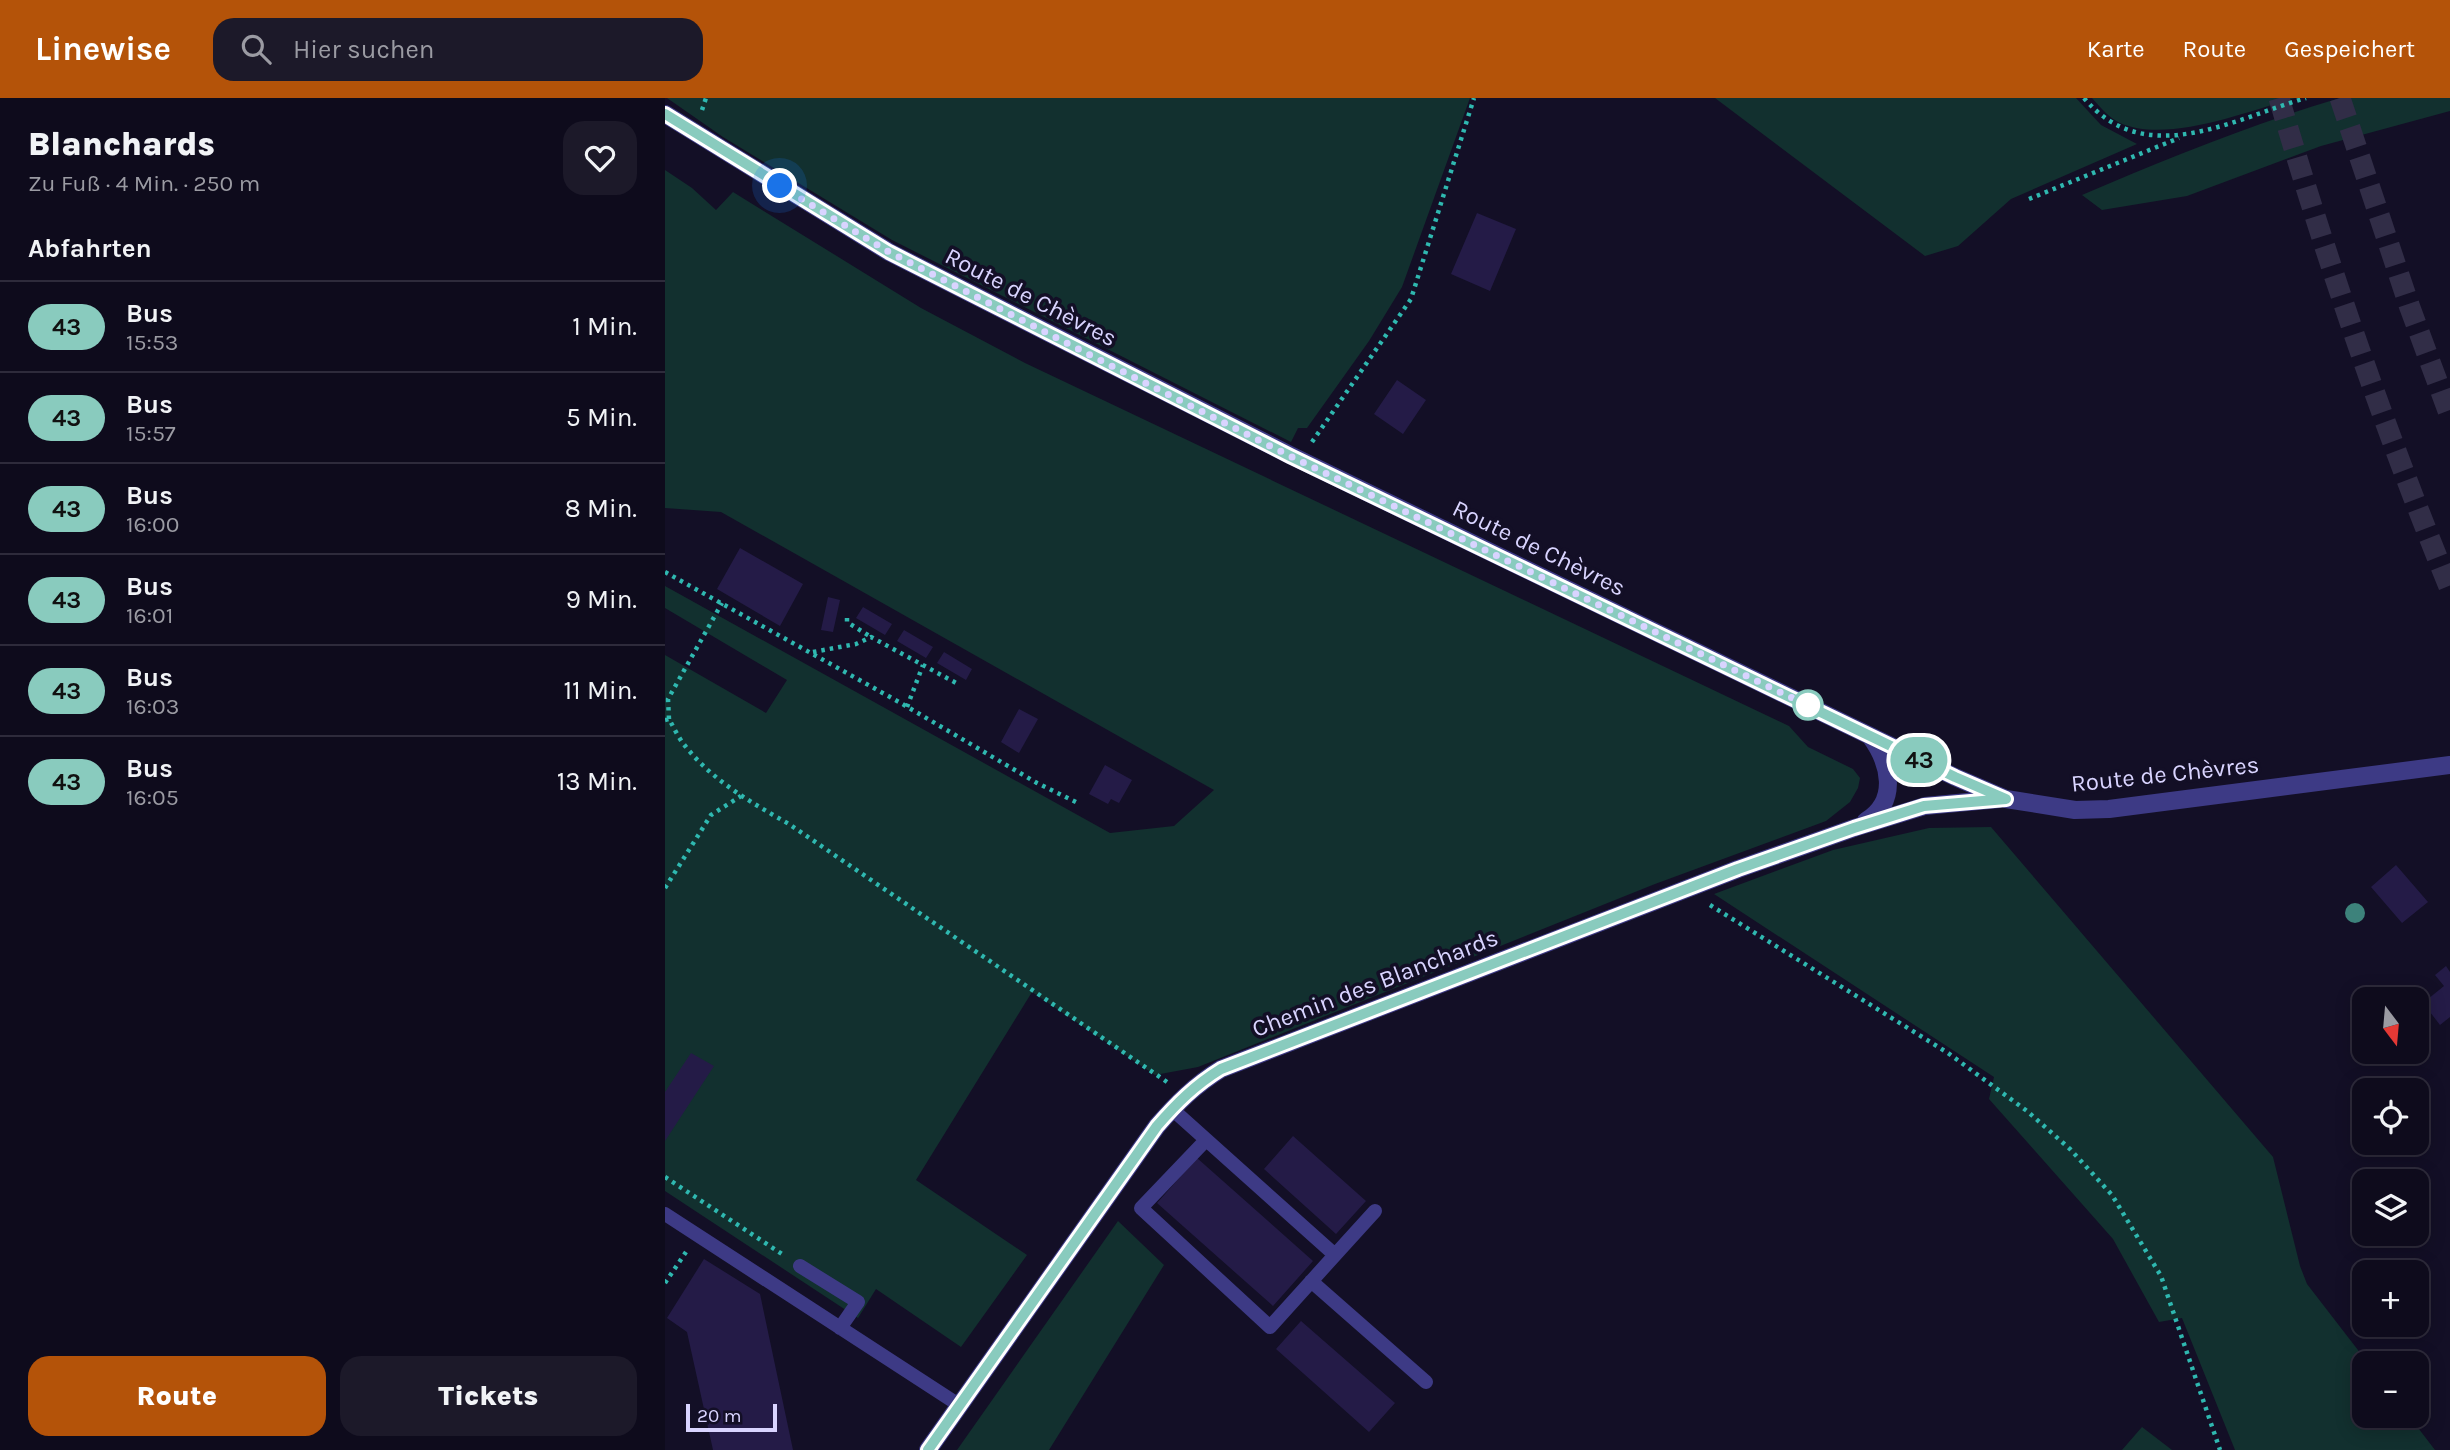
<!DOCTYPE html>
<html lang="de">
<head>
<meta charset="utf-8">
<style>
	:root { --surface:#0e0b1c; --page:#1c1929; --text:#f1f3f6; --muted:#9b9ba3; --line:#2e2b3b; --accent:#b45309 }
	body { margin:0; font-family:Karla,sans-serif; background:var(--page); color:var(--text); height:100vh; display:flex; flex-direction:column; font-size:26px; white-space:nowrap }
	* { box-sizing:border-box; margin:0 }
	p { font-size:23px; color:var(--muted) }
	.icon { flex:none; width:38px; height:38px; fill:none; stroke:currentColor; stroke-width:2; stroke-linecap:round; stroke-linejoin:round }
	.map { position:relative; flex:1; overflow:hidden }
	.panel { display:flex; flex-direction:column; background:var(--surface); width:665px }
	.panel>* { flex:none }
	.badge { padding:0 14px; border-radius:23px; font-size:24px; line-height:46px }
	.needle { width:46px; rotate:164deg }
	.tools { position:absolute; left:1687px; top:889px; display:grid; gap:14px }
	.tools a { display:grid; place-items:center; width:77px; height:77px; border-radius:14px; background:var(--surface); box-shadow:0 4px 18px #0003,0 0 0 2px var(--line); font-size:35px }
	.scale { position:absolute; left:21px; bottom:18px; width:91px; box-sizing:border-box; padding-left:7px; border:4px solid #d9d4ff; border-top:0; font-size:19px; line-height:24px; white-space:nowrap; color:#d9d4ff; -webkit-text-stroke:5px #130f26; paint-order:stroke }
	.you { position:absolute; width:35px; height:35px; margin:-18px; border:5px solid #fff; border-radius:50%; background:#1a73e8; box-shadow:0 0 0 10px #1a73e833 }
	.map>.badge { position:absolute; translate:-50% -50%; box-shadow:0 0 0 4px #fff }
	h2 { padding:0 28px; font-size:26px; line-height:63px }
	.round { display:grid; place-items:center; flex:none; width:74px; height:74px; border-radius:21px; background:var(--page) }
	.overview { display:flex; align-items:center; justify-content:space-between; height:119px; padding:0 28px }
	h1 { font-size:33px; font-weight:800; line-height:52px }
	.cta { display:flex; gap:14px; margin-top:auto; padding:14px 28px }
	.cta a { flex:1; height:80px; border-radius:21px; background:var(--accent); color:#fff; font-size:28px; font-weight:800; line-height:80px; text-align:center }
	.cta a+a { background:var(--page); color:var(--text) }
	ul { padding:0; list-style:none }
	li { display:flex; align-items:center; gap:21px; height:91px; padding:0 28px; border-top:2px solid var(--line) }
	li div { flex:1 }
	li b { display:block; font-size:26px }
	li em { font-style:normal }
	li .badge { min-width:77px; font-weight:700; text-align:center }
	header { display:flex; align-items:center; gap:42px; box-sizing:border-box; height:98px; padding:0 35px; background:var(--accent); color:#fff }
	header strong { font-size:33px }
	nav { display:flex; gap:38px; margin-inline-start:auto; font-size:24px }
	.search { width:490px; height:63px; background:var(--page); display:flex; align-items:center; gap:18px; box-sizing:border-box; padding:0 24px; border-radius:21px; color:var(--muted); font-size:26px }
	main { display:flex; flex:1; min-height:0 }
	.map>svg:first-child { display:block }
	.green { fill:#12302f }
	.building { fill:#241b47 }
	.lines { fill:none; stroke-linecap:round; stroke-linejoin:round }
	.motorway-tunnel { stroke:#312d47; stroke-width:21; stroke-dasharray:21 10; stroke-linecap:butt }
	.path { stroke:#2fb8b0; stroke-width:4.5; stroke-dasharray:3.5 5; stroke-linecap:butt }
	.service { stroke:#3d3a85; stroke-width:14 }
	.minor { stroke:#3d3a85; stroke-width:18 }
	.tree { fill:#3d827b }
	.line-casing { stroke:#fff; stroke-width:16 }
	.line { stroke:#89cbbe; stroke-width:10 }
	.walk { stroke:#d9d4ff; stroke-width:7; stroke-dasharray:0 12.6 }
	.stop-dot { fill:#fff; stroke:#89cbbe; stroke-width:3.5 }
	.labels { text-anchor:middle; dominant-baseline:central; stroke-width:7; stroke-linejoin:round; paint-order:stroke }
	.street-label { font-size:24px; fill:#d9d4ff; stroke:#130f26 }
</style>
</head>
<body>
<header>
<strong>Linewise</strong>
<div class="search"><svg class="icon" aria-label="search" viewBox="0 0 24 24"><circle cx="10" cy="10" r="6"/><path d="M15 15l6 6"/></svg>Hier suchen</div>
<nav><a>Karte</a><a>Route</a><a>Gespeichert</a></nav>
</header>
<main>
<section class="panel">
<div class="overview"><div><h1>Blanchards</h1><p>Zu Fuß · 4 Min. · 250 m</p></div><a class="round"><svg class="icon" aria-label="heart" viewBox="0 0 24 24"><path d="M12 20l-8-8c-3-5 5-10 8-4 3-6 11-1 8 4z"/></svg></a></div>
<h2>Abfahrten</h2>
<ul>
<li><span class="badge" style="background:#89cbbe;color:#111">43</span><div><b>Bus</b><p>15:53</p></div><em>1 Min.</em></li>
<li><span class="badge" style="background:#89cbbe;color:#111">43</span><div><b>Bus</b><p>15:57</p></div><em>5 Min.</em></li>
<li><span class="badge" style="background:#89cbbe;color:#111">43</span><div><b>Bus</b><p>16:00</p></div><em>8 Min.</em></li>
<li><span class="badge" style="background:#89cbbe;color:#111">43</span><div><b>Bus</b><p>16:01</p></div><em>9 Min.</em></li>
<li><span class="badge" style="background:#89cbbe;color:#111">43</span><div><b>Bus</b><p>16:03</p></div><em>11 Min.</em></li>
<li><span class="badge" style="background:#89cbbe;color:#111">43</span><div><b>Bus</b><p>16:05</p></div><em>13 Min.</em></li>
</ul>
<div class="cta"><a>Route</a><a>Tickets</a></div>
</section>
<div class="map">
<svg width="1785" height="1352" viewBox="0 0 1785 1352">
	<rect width="100%" height="100%" fill="#130f26"/>
	<path class="green" d="M 2,0 L 805,0 L 737,189 L 704,243 L 642,330 L 633,330 L 626,344 L 227,142 L 58,39 Z
		M 1050,0 L 1411,0 L 1436,27 L 1472,46 L 1346,101 L 1293,148 L 1260,158 Z
		M 1427,0 L 1630,0 C 1583,13 1502,46 1455,25 C 1444,20 1435,9 1427,0 Z
		M 1675,0 L 1785,0 L 1785,13 L 1656,48 L 1522,98 L 1437,112 L 1417,97 C 1501,61 1587,26 1675,0 Z
		M 0,72 L 27,90 L 51,112 L 68,94 L 256,210 L 360,265 L 1124,628 L 1143,649 L 1188,671 L 1195,680 L 1193,690 L 1185,704 L 1161,723 L 990,786 L 533,969 L 490,977 L 367,894 L 251,1082 L 362,1157 L 296,1249 L 211,1191 L 193,1220 L 0,1093 L 0,557 L 101,615 L 122,582 L 0,510 L 0,488 L 445,735 L 509,728 L 549,692 L 56,414 L 0,410 Z
		M 1326,729 L 1608,1059 L 1635,1168 L 1642,1186 L 1703,1265 L 1699,1265 L 1699,1318 L 1744,1318 L 1770,1352 L 1570,1352 L 1517,1220 L 1494,1224 L 1448,1141 L 1324,1001 L 1329,979 L 1049,796 L 1168,752 L 1264,730 Z
		M 453,1123 L 499,1167 L 384,1352 L 292,1352 Z
		M 1477,1329 L 1507,1352 L 1457,1352 Z"/>
	<path class="building" d="M 812,115 L 851,131 L 825,193 L 786,176 Z
		M 732,282 L 761,302 L 738,336 L 709,316 Z
		M 75,450 L 138,486 L 115,528 L 52,491 Z
		M 163,499 L 175,502 L 168,534 L 156,532 Z
		M 198,509 L 227,526 L 220,537 L 191,520 Z
		M 239,532 L 268,549 L 261,560 L 232,543 Z
		M 279,554 L 307,571 L 301,582 L 272,565 Z
		M 354,611 L 373,621 L 354,655 L 336,644 Z
		M 440,667 L 467,682 L 454,705 L 446,701 L 443,706 L 424,696 Z
		M 1731,767 L 1763,804 L 1737,825 L 1706,789 Z
		M 1781,868 L 1785,874 L 1785,919 L 1775,927 L 1758,905 L 1779,888 L 1770,877 Z
		M 26,955 L 49,968 L 0,1043 L 0,994 Z
		M 628,1038 L 701,1103 L 671,1136 L 599,1071 Z
		M 532,1060 L 648,1163 L 608,1208 L 492,1105 Z
		M 39,1161 L 95,1196 L 128,1352 L 48,1352 L 22,1234 L 2,1220 Z
		M 636,1223 L 730,1305 L 704,1334 L 611,1251 Z"/>
	<g class="lines">
		<path class="motorway-tunnel" d="M 1614,0 C 1663,167 1719,330 1785,491
			M 1675,0 L 1744,207 L 1785,318"/>
		<path class="path" d="M 1419,0 C 1480,73 1568,21 1641,0
			M 37,12 L 41,0
			M 1364,101 L 1514,40
			M 647,344 L 746,201 L 809,0
			M 0,474 L 234,604 L 372,685 L 415,706
			M 182,520 L 182,524 L 206,539
			M 148,554 L 191,546 L 206,539 L 293,586
			M 242,609 L 258,567
			M 4,621 L 3,601 L 57,505
			M 0,622 L 4,621 C 9,630 14,641 21,649 C 48,683 87,705 124,726 L 502,984
			M 0,790 L 46,717 L 76,698
			M 1045,807 L 1283,955 L 1362,1013 L 1405,1051 L 1447,1097 L 1496,1178 L 1555,1352
			M 0,1079 L 117,1156
			M 0,1185 L 21,1154"/>
		<path class="service" d="M 507,1011 L 670,1157 L 710,1113
			M 541,1042 L 476,1110 L 605,1229 L 670,1157
			M 0,1116 L 294,1307
			M 135,1168 L 193,1204 L 175,1230
			M 646,1183 L 761,1284"/>
		<path class="minor" d="M 0,16 L 224,154 L 625,357 L 1290,679 L 1341,701 L 1410,712 L 1444,711 L 1785,667
			M 1201,723 C 1234,703 1225,665 1205,638
			M 263,1352 L 492,1028 C 512,1005 530,987 556,971 L 1073,771 L 1189,730 L 1260,708 L 1334,701"/>
	</g>
	<circle class="tree" cx="1690" cy="815" r="10"/>
	<g class="lines">
		<defs>
			<path id="line" d="M 0,16 L 224,154 L 625,358 L 1290,679 L 1341,701 L 1259,708 L 1189,730 L 1073,771 L 556,971 C 530,987 512,1005 492,1028 L 263,1352"/>
		</defs>
		<use href="#line" class="line-casing"/>
		<use href="#line" class="line"/>
		<path class="walk" d="M 115,88 L 224,154 L 427,258 L 625,358 L 1146,609 L 1143,607"/>
	</g>
	<circle class="stop-dot" cx="1143" cy="607" r="14"/>
	<g class="labels">
		<g class="street-label">
			<text transform="translate(366 199) rotate(27)">Route de Chèvres</text>
			<text transform="translate(874 450) rotate(26)">Route de Chèvres</text>
			<text transform="translate(1500 676) rotate(-6)">Route de Chèvres</text>
			<text transform="translate(710 885) rotate(-21)">Chemin des Blanchards</text>
		</g>
	</g>
</svg>
<div class="tools">
<a><svg class="needle" viewBox="-14 -14 28 28"><path d="M0-13l5 13h-10z" fill="#e53935"/><path d="M0 13l5-13h-10z" fill="#9b9ba3"/></svg></a>
<a><svg class="icon" aria-label="locate" viewBox="0 0 24 24"><circle cx="12" cy="12" r="6"/><path d="M12 2v4M12 18v4M2 12h4M18 12h4"/></svg></a>
<a><svg class="icon" aria-label="layers" viewBox="0 0 24 24"><path d="M12 4l9 5-9 5-9-5zM3 14l9 5 9-5"/></svg></a>
<a>+</a>
<a>−</a>
</div>
<div class="scale">20 m</div>
<div class="you" style="left:115px;top:88px"></div>
<b class="badge" style="left:1254px;top:662px;background:#89cbbe;color:#111">43</b>
</div>
</main>
</body>
</html>
